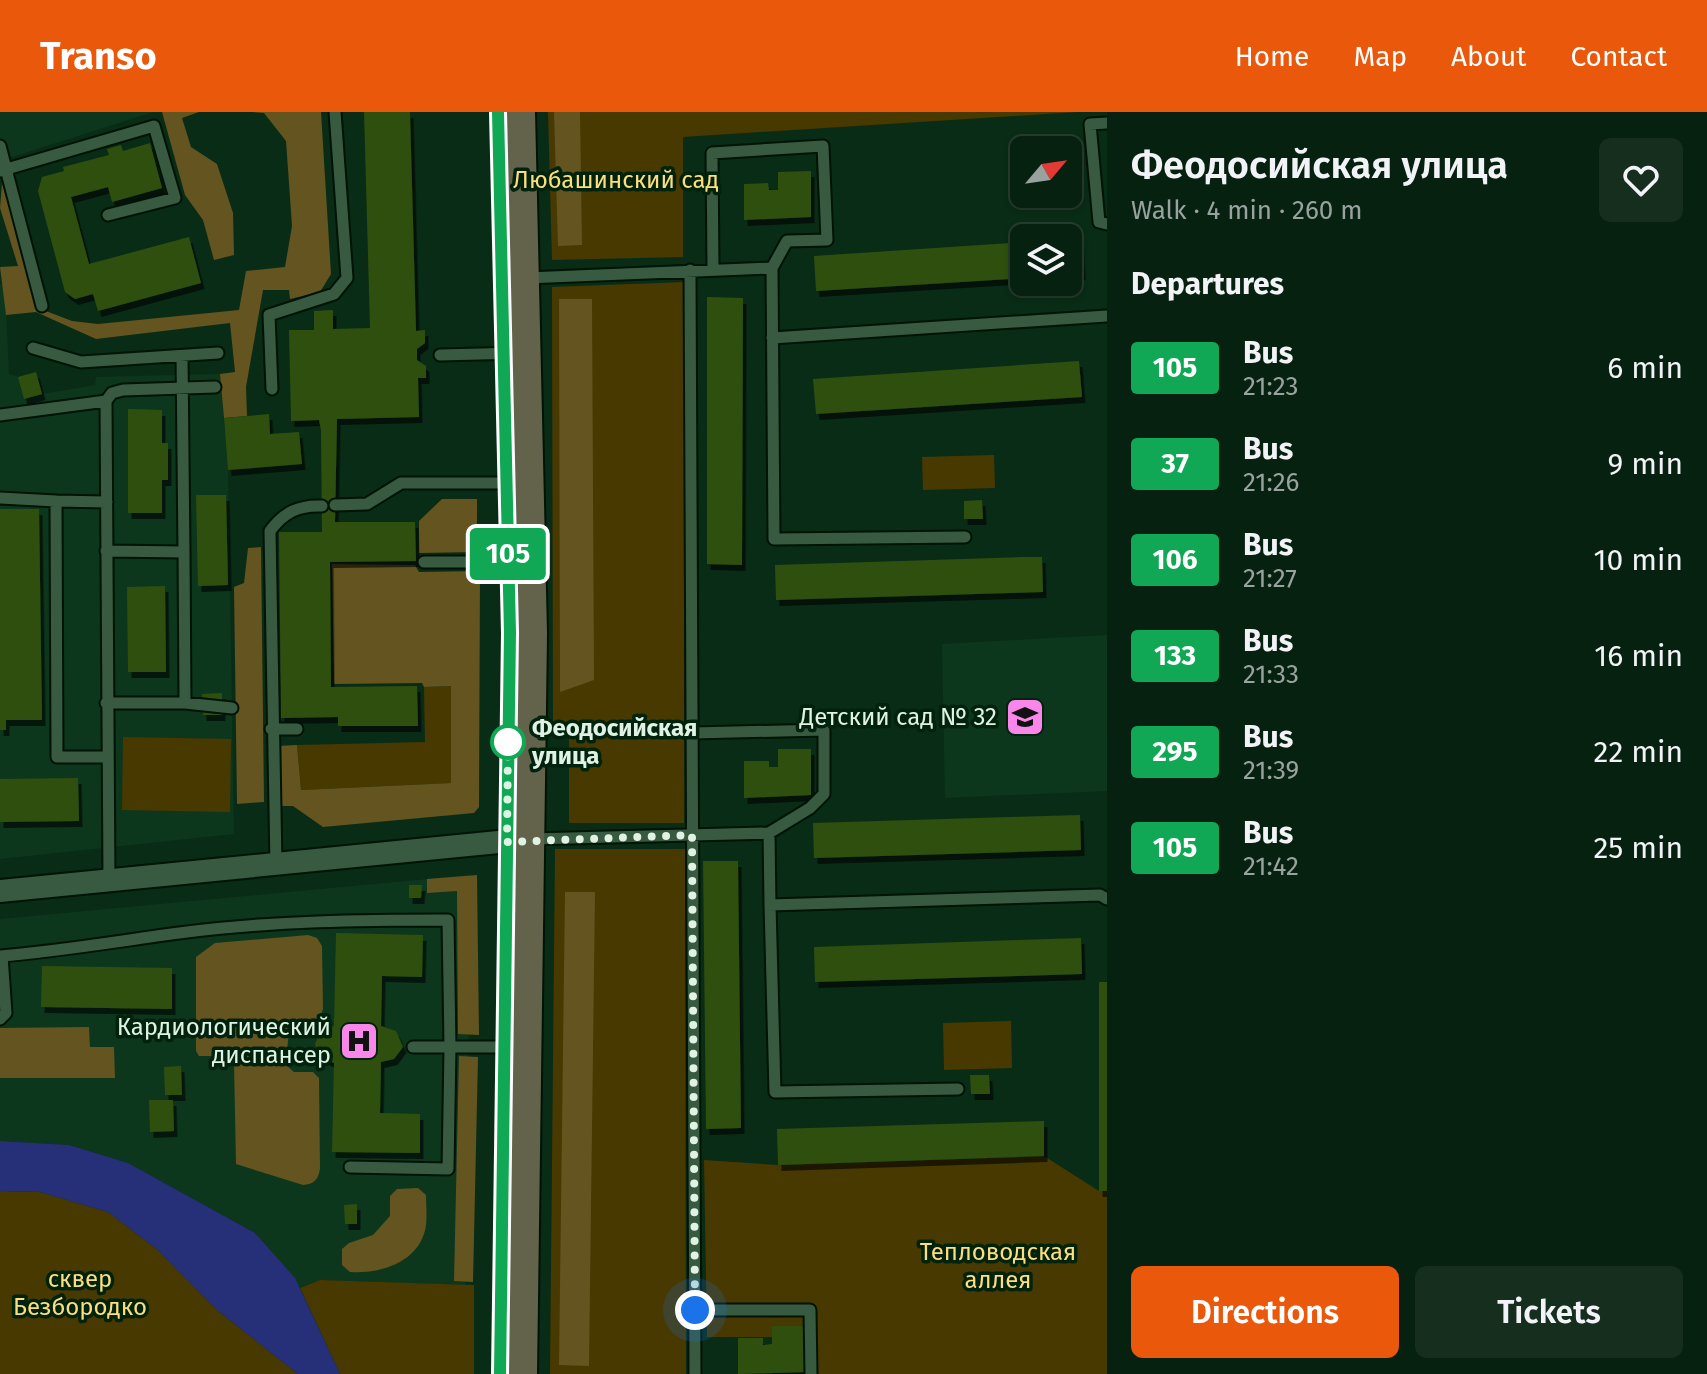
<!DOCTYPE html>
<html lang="en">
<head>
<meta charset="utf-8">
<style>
	:root { --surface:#072110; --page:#152e1e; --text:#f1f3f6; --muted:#98a39f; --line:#283e30; --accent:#ea580c }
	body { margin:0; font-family:"Fira Sans",sans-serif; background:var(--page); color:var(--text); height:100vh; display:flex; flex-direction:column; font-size:30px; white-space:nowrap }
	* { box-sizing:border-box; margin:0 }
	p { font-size:26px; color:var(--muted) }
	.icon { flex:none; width:44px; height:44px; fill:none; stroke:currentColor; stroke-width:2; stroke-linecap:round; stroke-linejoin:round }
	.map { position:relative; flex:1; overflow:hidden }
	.sheet { display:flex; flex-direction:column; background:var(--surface); width:600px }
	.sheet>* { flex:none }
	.badge { padding:0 16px; border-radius:6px; font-size:28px; line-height:52px }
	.needle { width:52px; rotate:61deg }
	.tools { position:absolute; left:1010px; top:24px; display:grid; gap:16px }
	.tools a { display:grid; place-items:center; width:72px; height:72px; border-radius:12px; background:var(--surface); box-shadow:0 2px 6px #0004,0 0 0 2px var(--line); font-size:40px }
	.you { position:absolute; width:40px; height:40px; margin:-20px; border:6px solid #fff; border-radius:50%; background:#1a73e8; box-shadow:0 0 0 12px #1a73e833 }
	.map>.badge { position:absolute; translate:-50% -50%; box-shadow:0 0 0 4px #fff }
	h2 { padding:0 24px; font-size:30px; line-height:72px }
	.round { display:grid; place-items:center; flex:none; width:84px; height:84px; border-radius:12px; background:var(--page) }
	.summary { display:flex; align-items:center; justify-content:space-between; height:136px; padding:0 24px }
	h1 { font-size:38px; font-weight:600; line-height:60px }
	.cta { display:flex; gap:16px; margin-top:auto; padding:16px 24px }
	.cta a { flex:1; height:92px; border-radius:12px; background:var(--accent); color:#fff; font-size:32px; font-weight:600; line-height:92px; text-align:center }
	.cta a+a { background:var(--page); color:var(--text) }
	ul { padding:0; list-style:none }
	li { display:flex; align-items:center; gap:24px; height:96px; padding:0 24px }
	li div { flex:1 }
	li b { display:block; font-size:30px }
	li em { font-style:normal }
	li .badge { min-width:88px; font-weight:700; text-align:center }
	header { display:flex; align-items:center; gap:48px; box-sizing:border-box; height:112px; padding:0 40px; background:var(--accent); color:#fff }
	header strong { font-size:38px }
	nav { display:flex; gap:44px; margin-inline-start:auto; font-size:28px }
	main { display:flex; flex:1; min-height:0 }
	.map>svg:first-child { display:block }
	.built { fill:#0c371d }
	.green { fill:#483901 }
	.forest { fill:#645420 }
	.water { fill:#263078 }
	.building { fill:#2f4f0e; filter:url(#shadow) }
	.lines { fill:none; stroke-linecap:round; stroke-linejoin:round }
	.service-casing { stroke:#001305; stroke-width:15 }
	.minor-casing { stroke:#001305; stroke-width:26 }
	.secondary-casing { stroke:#001305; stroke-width:36 }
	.service { stroke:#375a41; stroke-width:11 }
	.minor { stroke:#375a41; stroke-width:22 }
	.secondary { stroke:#63634c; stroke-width:32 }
	.line-casing { stroke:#fff; stroke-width:18 }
	.line { stroke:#10a855; stroke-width:12 }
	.walk { stroke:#dff2e3; stroke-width:8; stroke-dasharray:0 14.4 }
	.stop-dot { fill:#fff; stroke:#10a855; stroke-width:4 }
	.labels { text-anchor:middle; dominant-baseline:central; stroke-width:7; stroke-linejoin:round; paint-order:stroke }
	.park-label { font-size:24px; fill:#fdde7d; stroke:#01220d }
	.poi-label { font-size:24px; fill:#dff2e3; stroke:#01220d; text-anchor:end }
	.stop-label { font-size:24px; font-weight:bold; fill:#dff2e3; stroke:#01220d; text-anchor:start }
</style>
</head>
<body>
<header>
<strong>Transo</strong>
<nav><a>Home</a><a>Map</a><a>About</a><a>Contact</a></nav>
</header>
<main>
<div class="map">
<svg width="1107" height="1262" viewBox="0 0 1107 1262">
	<defs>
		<filter id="shadow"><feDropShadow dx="3.5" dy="6" stdDeviation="0" flood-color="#0009"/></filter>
	</defs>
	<rect width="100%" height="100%" fill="#092c16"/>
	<path class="built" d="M 0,0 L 153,0 L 0,49 Z
		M 0,171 L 5,177 L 9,262 L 18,265 L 36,260 L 42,282 L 95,273 L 96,265 L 220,262 L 228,358 L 234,722 L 0,747 Z
		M 1107,523 L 1107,679 L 945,686 L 942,532 Z
		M 471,763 L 465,1173 L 320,1168 L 300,1176 L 255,1121 L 128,1051 L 69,1033 L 0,1029 L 0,807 Z"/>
	<path class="green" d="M 548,0 L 1078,0 L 683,25 L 683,145 L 552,148 Z
		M 684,170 L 684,711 L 569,711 L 569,614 L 553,612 L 552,175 Z
		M 994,343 L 995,376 L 923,378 L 922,345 Z
		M 451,574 L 451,671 L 301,678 L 297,633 L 425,630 L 424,575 Z
		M 123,625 L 231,627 L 230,700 L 122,698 Z
		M 555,737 L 685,737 L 686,1262 L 550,1262 Z
		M 1011,909 L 1012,956 L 944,958 L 943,911 Z
		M 1044,1044 L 1099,1079 L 1107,1079 L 1107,1262 L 806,1262 L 805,1214 L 772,1225 L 707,1225 L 704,1048 L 778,1053 Z
		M 0,1079 L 40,1080 L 108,1100 L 158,1138 L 217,1198 L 298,1262 L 0,1262 Z
		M 320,1168 L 474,1173 L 474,1262 L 340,1262 L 300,1176 Z"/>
	<path class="forest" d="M 162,0 L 199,0 L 182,6 L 191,35 L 217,52 L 233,101 L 234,143 L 214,148 L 203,108 L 185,83 Z
		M 252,0 L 321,0 L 331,162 L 320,180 L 290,187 L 289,178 L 263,178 L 246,275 L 247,304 L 224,306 L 220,262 L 235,260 L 230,211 L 96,227 L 36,200 L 6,203 L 0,155 L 18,154 L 0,96 L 2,71 L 38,196 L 72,209 L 98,212 L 239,198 L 246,159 L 285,155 L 292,114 L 286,29 L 264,1 Z
		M 554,0 L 580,0 L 582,133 L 558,134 Z
		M 559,187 L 592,187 L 594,568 L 560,580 Z
		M 442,387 L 477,387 L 477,440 L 419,441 L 419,409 Z
		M 261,435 L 264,690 L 237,692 L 234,475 L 244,471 L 248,436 Z
		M 332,452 L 415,453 L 419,460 L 480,459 L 479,695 L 474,701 L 323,715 L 293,694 L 280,694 L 277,634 L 297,633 L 301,678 L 451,671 L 451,574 L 424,575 L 422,571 L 334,572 Z
		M 477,763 L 479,923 L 458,922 L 457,779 L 427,781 L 427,767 Z
		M 565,780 L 595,780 L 589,1254 L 559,1253 Z
		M 308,823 L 317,826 L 322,834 L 323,897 L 320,906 L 295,909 L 289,917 L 286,953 L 294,960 L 313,960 L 319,966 L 320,1057 C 318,1068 314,1072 303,1073 L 236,1052 L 234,953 L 222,944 L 199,944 L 196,939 L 196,845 L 215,831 Z
		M 89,915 L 90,935 L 114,935 L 115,966 L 0,966 L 0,916 Z
		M 459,944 L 478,945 L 473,1170 L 454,1169 Z
		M 418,1076 L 426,1083 C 426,1096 428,1111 424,1122 C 414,1152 378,1162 350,1160 L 342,1153 L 342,1137 L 349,1131 L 373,1123 L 390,1104 L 390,1084 L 397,1077 Z"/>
	<path class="water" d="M 0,1029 L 69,1033 L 128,1051 L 255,1121 L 295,1166 L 340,1262 L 298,1262 L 217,1198 L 158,1138 L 108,1100 L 40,1080 L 0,1079 Z"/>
	<path class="building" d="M 364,0 L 410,0 L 416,219 L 425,218 L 425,231 L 417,237 L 417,248 L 426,254 L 426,266 L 418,266 L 419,305 L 337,307 L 335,410 L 415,410 L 416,449 L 330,450 L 331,575 L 417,574 L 418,614 L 338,614 L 338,605 L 281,606 L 279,420 L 322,420 L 321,318 L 319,308 L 291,309 L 289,218 L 314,218 L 314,199 L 333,198 L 333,217 L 370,216 Z
		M 150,31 L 162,76 L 112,90 L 108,75 L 71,85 L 89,152 L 189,125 L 201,171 L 98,199 L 93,182 L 75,187 L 65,180 L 38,79 L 42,65 L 64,59 L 63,55 L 109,43 L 107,37 L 121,33 L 123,39 Z
		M 811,59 L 811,105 L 744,108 L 744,72 L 768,71 L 769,78 L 778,78 L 778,60 Z
		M 1080,127 L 1082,162 L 1068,163 L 1068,128 Z
		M 1024,130 L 1024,166 L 816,179 L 814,144 Z
		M 707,185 L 743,186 L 742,453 L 707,452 Z
		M 1079,249 L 1082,285 L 816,302 L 813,267 Z
		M 36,260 L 42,282 L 24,287 L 18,265 Z
		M 128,297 L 162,298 L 162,331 L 168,331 L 168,368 L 162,368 L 162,401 L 128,401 Z
		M 269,302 L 270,322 L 299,320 L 302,352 L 228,358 L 224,306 Z
		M 196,383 L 226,383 L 228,473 L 198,474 Z
		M 982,388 L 983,407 L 964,407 L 964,389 Z
		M 0,397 L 39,397 L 42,608 L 6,608 L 6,618 L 0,618 Z
		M 1022,445 L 1042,445 L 1043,480 L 776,488 L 775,453 Z
		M 165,474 L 166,560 L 128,560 L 127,475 Z
		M 222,581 L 222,603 L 203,603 L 202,582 Z
		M 778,637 L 811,637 L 811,683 L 744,686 L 744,649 L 769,649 L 769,655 L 778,655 Z
		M 78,666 L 79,709 L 0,710 L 0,667 Z
		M 1080,703 L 1081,738 L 814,746 L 813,711 Z
		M 703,749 L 738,749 L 741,1016 L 706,1017 Z
		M 409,773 L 422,773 L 421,786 L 409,786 Z
		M 336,821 L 423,823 L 422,865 L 382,864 L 381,914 L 396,919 L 403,935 L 394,947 L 381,950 L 380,1001 L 420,1002 L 420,1041 L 332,1040 L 334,951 L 321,945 L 315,932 L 321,919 L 334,914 Z
		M 1081,826 L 1082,862 L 815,870 L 814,835 Z
		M 42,854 L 172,856 L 172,897 L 41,895 Z
		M 1099,870 L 1107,870 L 1107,1079 L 1099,1079 Z
		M 181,954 L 182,983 L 165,983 L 164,955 Z
		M 970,963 L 989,963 L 990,982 L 971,982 Z
		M 149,988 L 173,988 L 174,1019 L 150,1020 Z
		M 1044,1009 L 1044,1044 L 778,1053 L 777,1017 Z
		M 357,1092 L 357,1112 L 345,1112 L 344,1093 Z
		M 772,1214 L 805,1214 L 806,1260 L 738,1262 L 738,1226 L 763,1226 L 763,1233 L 772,1232 Z"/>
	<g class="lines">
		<defs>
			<path id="service" d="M 1107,11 L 1090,12 L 1099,110 L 1107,112
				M 0,34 L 42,194
				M 0,59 L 154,14 L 175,86 L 108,103
				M 713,157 L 712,41 L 823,34 L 827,128 L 787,129 L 772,156
				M 690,158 L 695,1262
				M 502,167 L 772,156 L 774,427 L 965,425
				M 772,226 L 1107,204
				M 33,236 L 81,250 L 218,241
				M 440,243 L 523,241
				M 182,244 L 184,440
				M 272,277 L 269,203 L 334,182 L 347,166 L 335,0
				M 0,303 L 106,289
				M 0,386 L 56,389
				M 335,393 L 367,392 L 401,371 L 525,371
				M 106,439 L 184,440 L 185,591
				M 424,450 L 528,450
				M 106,591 L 185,591 L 232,596
				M 271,617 L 297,617
				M 106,645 L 57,645 L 56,389 L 107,390
				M 769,721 L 770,793 L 1100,783 L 1107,787
				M 530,727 L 769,721 L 810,696 L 824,682 L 824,618 L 692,621
				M 276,753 L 270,419 C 284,400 299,393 322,394
				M 109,769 L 106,289 L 112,281 L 123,278 L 215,275
				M 770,793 L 775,980 L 958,977
				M 0,844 C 63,839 124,828 187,820 C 274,809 361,808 448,808 L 450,935 L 524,935
				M 0,907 L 6,901 L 2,844
				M 350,1055 L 448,1057 L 450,935 L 413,935
				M 695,1198 L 810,1198 L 811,1262"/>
			<path id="minor" d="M 0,779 L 529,727"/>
			<path id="secondary" d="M 519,0 L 531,521 L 521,1262"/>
		</defs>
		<use href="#service" class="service-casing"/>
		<use href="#minor" class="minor-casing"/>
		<use href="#secondary" class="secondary-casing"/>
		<use href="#service" class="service"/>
		<use href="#minor" class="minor"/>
		<use href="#secondary" class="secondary"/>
	</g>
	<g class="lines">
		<defs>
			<path id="line" d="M 498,0 L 510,521 L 500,1262"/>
		</defs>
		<use href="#line" class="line-casing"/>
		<use href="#line" class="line"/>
		<path class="walk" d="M 508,630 L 507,730 L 692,723 L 695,1198"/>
	</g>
	<defs>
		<symbol id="school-square" viewBox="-11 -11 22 22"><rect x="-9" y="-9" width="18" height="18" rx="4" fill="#f987e9" stroke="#01220d"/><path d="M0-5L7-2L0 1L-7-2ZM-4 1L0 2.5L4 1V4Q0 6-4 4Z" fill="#111"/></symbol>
		<symbol id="hospital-square" viewBox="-11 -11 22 22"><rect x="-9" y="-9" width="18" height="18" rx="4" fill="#f987e9" stroke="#01220d"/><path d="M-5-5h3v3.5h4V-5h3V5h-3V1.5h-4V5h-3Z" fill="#111"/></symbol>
	</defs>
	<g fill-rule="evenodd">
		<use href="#school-square" x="1003" y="583" width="44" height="44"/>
		<use href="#hospital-square" x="337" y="907" width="44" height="44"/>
	</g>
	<circle class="stop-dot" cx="508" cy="630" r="16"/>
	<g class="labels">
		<g class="park-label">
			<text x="616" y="68">Любашинский сад</text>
			<text x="998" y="1140">Тепловодская<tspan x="998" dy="28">аллея</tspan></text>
			<text x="80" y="1167">сквер<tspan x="80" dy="28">Безбородко</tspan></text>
		</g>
		<g class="poi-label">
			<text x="997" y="605">Детский сад № 32</text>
			<text x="331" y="915">Кардиологический<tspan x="331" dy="28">диспансер</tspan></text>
		</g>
		<g class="stop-label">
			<text x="532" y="616">Феодосийская<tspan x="532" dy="28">улица</tspan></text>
		</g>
	</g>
</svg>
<div class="tools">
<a><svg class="needle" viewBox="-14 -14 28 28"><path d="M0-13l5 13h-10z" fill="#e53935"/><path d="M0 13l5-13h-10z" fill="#98a39f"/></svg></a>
<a><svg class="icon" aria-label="layers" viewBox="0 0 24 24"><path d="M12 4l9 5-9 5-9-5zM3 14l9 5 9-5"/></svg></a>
</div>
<div class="you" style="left:695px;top:1198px"></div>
<b class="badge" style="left:508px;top:442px;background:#10a855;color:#fff">105</b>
</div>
<section class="sheet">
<div class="summary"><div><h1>Феодосийская улица</h1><p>Walk · 4 min · 260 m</p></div><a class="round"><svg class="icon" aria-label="heart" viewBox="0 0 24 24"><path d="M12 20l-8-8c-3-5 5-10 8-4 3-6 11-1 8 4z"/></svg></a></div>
<h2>Departures</h2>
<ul>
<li><span class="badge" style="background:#10a855;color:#fff">105</span><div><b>Bus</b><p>21:23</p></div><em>6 min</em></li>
<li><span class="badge" style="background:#10a855;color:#fff">37</span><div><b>Bus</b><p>21:26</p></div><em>9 min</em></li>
<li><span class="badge" style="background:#10a855;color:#fff">106</span><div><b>Bus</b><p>21:27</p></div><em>10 min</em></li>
<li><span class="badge" style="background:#10a855;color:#fff">133</span><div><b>Bus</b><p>21:33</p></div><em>16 min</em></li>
<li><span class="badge" style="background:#10a855;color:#fff">295</span><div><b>Bus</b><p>21:39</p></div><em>22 min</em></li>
<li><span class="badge" style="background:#10a855;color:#fff">105</span><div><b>Bus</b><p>21:42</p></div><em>25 min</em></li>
</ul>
<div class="cta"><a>Directions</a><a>Tickets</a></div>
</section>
</main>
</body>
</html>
